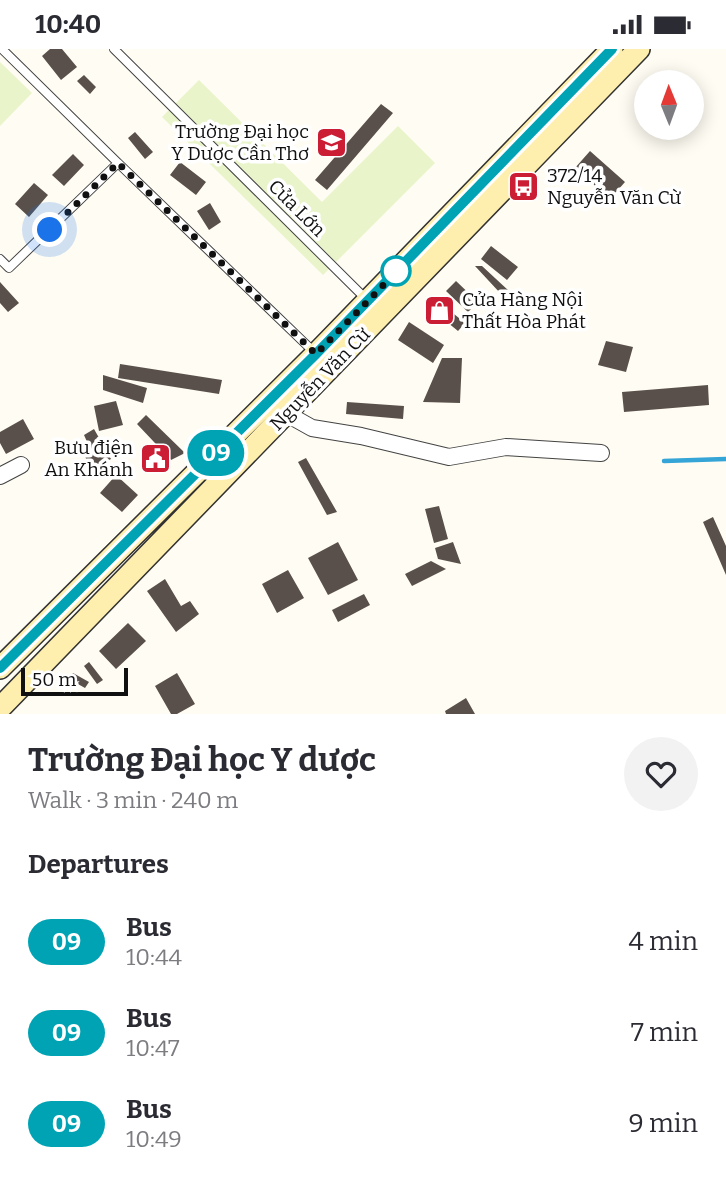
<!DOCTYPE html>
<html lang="en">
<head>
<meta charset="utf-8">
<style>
	:root { --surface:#fff; --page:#f2f2f3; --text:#2b2b33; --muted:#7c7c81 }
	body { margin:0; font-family:Bitter,serif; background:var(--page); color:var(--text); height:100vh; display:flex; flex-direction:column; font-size:26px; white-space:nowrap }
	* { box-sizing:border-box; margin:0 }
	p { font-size:23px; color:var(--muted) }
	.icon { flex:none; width:38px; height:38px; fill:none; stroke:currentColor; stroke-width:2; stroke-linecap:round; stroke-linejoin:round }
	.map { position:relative; height:665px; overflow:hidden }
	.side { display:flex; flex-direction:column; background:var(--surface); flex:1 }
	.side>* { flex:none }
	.badge { padding:0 14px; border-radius:23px; font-size:24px; line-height:46px }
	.needle { width:46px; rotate:359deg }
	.tools { position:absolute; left:634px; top:21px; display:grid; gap:14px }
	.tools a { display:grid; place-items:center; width:70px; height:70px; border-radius:50%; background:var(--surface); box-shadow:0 4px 18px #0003; font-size:35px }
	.scale { position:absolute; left:21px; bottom:18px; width:107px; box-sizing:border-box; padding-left:7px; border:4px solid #101010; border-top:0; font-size:19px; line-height:24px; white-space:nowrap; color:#101010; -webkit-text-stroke:5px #fff; paint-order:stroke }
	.you { position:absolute; width:35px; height:35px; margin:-18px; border:5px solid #fff; border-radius:50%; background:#1a73e8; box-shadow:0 0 0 10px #1a73e833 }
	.map>.badge { position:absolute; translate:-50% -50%; box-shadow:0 0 0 4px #fff }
	h2 { padding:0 28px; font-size:26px; line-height:63px }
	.round { display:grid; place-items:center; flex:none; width:74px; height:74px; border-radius:37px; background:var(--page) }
	.overview { display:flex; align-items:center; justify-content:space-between; height:119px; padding:0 28px }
	h1 { font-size:33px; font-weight:700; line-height:52px }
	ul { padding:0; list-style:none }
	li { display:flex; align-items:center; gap:21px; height:91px; padding:0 28px }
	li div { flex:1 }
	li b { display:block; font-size:26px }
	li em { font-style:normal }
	li .badge { min-width:77px; font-weight:700; text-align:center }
	.status { display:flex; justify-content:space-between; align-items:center; height:49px; padding:0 35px; background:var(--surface); direction:ltr }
	.status svg { height:19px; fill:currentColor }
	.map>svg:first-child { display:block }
	.pitch { fill:#e9f4cb }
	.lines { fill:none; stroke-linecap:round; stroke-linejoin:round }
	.stream { stroke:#35a4d7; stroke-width:4.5 }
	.building { fill:#5a504b }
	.service-casing { stroke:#434343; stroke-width:10 }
	.minor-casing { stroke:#434343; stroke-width:18 }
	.secondary-casing { stroke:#323232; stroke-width:24 }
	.service { stroke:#fff; stroke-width:8 }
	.minor { stroke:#fff; stroke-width:16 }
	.secondary { stroke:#ffefae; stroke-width:21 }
	.line-casing { stroke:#fff; stroke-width:16 }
	.line { stroke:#00a3b4; stroke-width:10 }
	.walk { stroke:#101010; stroke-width:7; stroke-dasharray:0 12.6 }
	.stop-dot { fill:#fff; stroke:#00a3b4; stroke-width:3.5 }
	.labels { text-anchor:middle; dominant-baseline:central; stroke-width:7; stroke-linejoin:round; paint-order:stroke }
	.poi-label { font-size:19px; fill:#101010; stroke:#fff; text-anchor:end }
	.street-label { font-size:19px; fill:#101010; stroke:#fff }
</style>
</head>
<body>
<div class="status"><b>10:40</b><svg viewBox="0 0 49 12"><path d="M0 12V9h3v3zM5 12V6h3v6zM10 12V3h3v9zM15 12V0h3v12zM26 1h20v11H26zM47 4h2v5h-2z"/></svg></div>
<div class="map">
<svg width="726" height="665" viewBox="0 0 726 665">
	<rect width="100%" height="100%" fill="#fffcf3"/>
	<path class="pitch" d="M 0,13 L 32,44 L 0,77 Z
		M 199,31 L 322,153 L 398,77 L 435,114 L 323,226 L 162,68 Z"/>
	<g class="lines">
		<path class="stream" d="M 664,412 L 726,410"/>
	</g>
	<path class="building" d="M 50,0 L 62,0 L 77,18 L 61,31 L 42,7 Z
		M 84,26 L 96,38 L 90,45 L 77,32 Z
		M 381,55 L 393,64 L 327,141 L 315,131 Z
		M 135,83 L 153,103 L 145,110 L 128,89 Z
		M 590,102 L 625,133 L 610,150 L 575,119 Z
		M 73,105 L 84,116 L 64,137 L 52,126 Z
		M 180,113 L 206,133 L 196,146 L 170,126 Z
		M 34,134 L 48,146 L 29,168 L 15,155 Z
		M 210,154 L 221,173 L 209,181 L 197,162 Z
		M 491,197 L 518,218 L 507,231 L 481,210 Z
		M 475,217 L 482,217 L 509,242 L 501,245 Z
		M 456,232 L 478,253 L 468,263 L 446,242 Z
		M 0,233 L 19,254 L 8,263 L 0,254 Z
		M 437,251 L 465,274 L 458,282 L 431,260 Z
		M 409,273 L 444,296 L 433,314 L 398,291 Z
		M 606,292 L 633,298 L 626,323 L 598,316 Z
		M 442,309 L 462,309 L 460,354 L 423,353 Z
		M 120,315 L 222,331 L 219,345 L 118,329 Z
		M 103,326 L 147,339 L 143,354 L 103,341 Z
		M 708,336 L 709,356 L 624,363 L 622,343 Z
		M 116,352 L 123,376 L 99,382 L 94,357 Z
		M 347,353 L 404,357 L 403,370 L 346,365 Z
		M 146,366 L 185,404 L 171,411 L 137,375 Z
		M 23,370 L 34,390 L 6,405 L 0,394 L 0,383 Z
		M 94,380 L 111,410 L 90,420 L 85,407 L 92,404 L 84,386 Z
		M 306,409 L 337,463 L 327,466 L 298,413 Z
		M 116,426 L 138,446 L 122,463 L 100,444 Z
		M 439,457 L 448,490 L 434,494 L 425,460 Z
		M 713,468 L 726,497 L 726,526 L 703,473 Z
		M 338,493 L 358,531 L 328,546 L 308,509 Z
		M 453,493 L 461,515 L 438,510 L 435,499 Z
		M 431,512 L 446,520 L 412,537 L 405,525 Z
		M 288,521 L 304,549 L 277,564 L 262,535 Z
		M 165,530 L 181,557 L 190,552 L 199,565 L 176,583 L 147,542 Z
		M 364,545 L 370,556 L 338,573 L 332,561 Z
		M 128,574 L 146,592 L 116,620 L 99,602 Z
		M 89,613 L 103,631 L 97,635 L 84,617 Z
		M 73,624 L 89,633 L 85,639 L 69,630 Z
		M 177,624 L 195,655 L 177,665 L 171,665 L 155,637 Z
		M 466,649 L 475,665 L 446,665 L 445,662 Z"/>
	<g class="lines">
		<defs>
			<path id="service" d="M 2,0 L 118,114
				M 114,0 L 368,252
				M 0,210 L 9,219 L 118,114 L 316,305"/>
			<path id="minor" d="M 287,365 L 312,379 L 361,387 L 449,408 L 506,398 L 601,404
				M 0,427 L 21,416"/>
			<path id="secondary" d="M 0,619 L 316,305 L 612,0
				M 0,659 L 639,0"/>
		</defs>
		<use href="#service" class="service-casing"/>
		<use href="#minor" class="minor-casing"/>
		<use href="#secondary" class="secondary-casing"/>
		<use href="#service" class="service"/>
		<use href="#minor" class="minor"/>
		<use href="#secondary" class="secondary"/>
	</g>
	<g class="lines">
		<defs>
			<path id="line" d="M 0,619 L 316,305 L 612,0"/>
		</defs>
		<use href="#line" class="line-casing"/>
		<use href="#line" class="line"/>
		<path class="walk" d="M 50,181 L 118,114 L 316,305 L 404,215 L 396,222"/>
	</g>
	<defs>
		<symbol id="university-square" viewBox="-11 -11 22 22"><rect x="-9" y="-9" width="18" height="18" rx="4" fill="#cb1d34" stroke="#fff"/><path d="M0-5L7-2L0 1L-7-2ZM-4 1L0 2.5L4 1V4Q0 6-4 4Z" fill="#fff"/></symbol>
		<symbol id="bus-square" viewBox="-11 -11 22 22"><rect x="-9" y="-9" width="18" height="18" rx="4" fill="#cb1d34" stroke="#fff"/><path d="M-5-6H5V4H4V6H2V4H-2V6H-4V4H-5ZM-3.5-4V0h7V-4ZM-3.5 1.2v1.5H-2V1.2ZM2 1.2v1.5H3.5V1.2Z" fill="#fff"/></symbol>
		<symbol id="shop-square" viewBox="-11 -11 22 22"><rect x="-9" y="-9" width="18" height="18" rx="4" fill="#cb1d34" stroke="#fff"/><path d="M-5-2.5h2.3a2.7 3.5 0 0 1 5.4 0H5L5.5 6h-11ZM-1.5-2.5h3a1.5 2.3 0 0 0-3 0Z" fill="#fff"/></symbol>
		<symbol id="civic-square" viewBox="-11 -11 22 22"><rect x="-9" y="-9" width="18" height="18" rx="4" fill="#cb1d34" stroke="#fff"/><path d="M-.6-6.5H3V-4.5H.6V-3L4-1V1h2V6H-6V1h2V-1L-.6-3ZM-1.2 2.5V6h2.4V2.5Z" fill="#fff"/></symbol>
	</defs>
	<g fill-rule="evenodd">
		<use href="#university-square" x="314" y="76" width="35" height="35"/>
		<use href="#bus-square" x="506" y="120" width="35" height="35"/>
		<use href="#shop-square" x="422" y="244" width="35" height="35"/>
		<use href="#civic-square" x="138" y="392" width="35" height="35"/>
	</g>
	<circle class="stop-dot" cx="396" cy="222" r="14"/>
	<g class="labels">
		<g class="poi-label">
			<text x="309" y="82">Trường Đại học<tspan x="309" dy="22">Y Dược Cần Thơ</tspan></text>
			<text x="547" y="126" text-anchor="start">372/14<tspan x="547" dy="22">Nguyễn Văn Cừ</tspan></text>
			<text x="462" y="250" text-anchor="start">Cửa Hàng Nội<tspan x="462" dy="22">Thất Hòa Phát</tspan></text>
			<text x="133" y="398">Bưu điện<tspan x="133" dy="22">An Khánh</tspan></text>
		</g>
		<g class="street-label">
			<text transform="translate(297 159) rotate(45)">Cửa Lớn</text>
			<text transform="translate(320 330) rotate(-46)">Nguyễn Văn Cừ</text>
		</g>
	</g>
</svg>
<div class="tools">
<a><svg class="needle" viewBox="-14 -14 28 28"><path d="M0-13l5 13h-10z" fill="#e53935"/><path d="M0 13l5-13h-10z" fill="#7c7c81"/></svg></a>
</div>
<div class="scale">50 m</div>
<div class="you" style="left:50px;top:181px"></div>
<b class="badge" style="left:216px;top:404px;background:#00a3b4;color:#fff">09</b>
</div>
<section class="side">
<div class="overview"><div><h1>Trường Đại học Y dược</h1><p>Walk · 3 min · 240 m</p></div><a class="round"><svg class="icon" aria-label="heart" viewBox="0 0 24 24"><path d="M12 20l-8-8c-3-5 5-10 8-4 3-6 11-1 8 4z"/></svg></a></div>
<h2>Departures</h2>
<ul>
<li><span class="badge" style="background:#00a3b4;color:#fff">09</span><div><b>Bus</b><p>10:44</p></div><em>4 min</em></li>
<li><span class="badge" style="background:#00a3b4;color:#fff">09</span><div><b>Bus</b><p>10:47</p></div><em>7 min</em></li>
<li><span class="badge" style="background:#00a3b4;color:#fff">09</span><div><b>Bus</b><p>10:49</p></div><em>9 min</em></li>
</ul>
</section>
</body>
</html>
